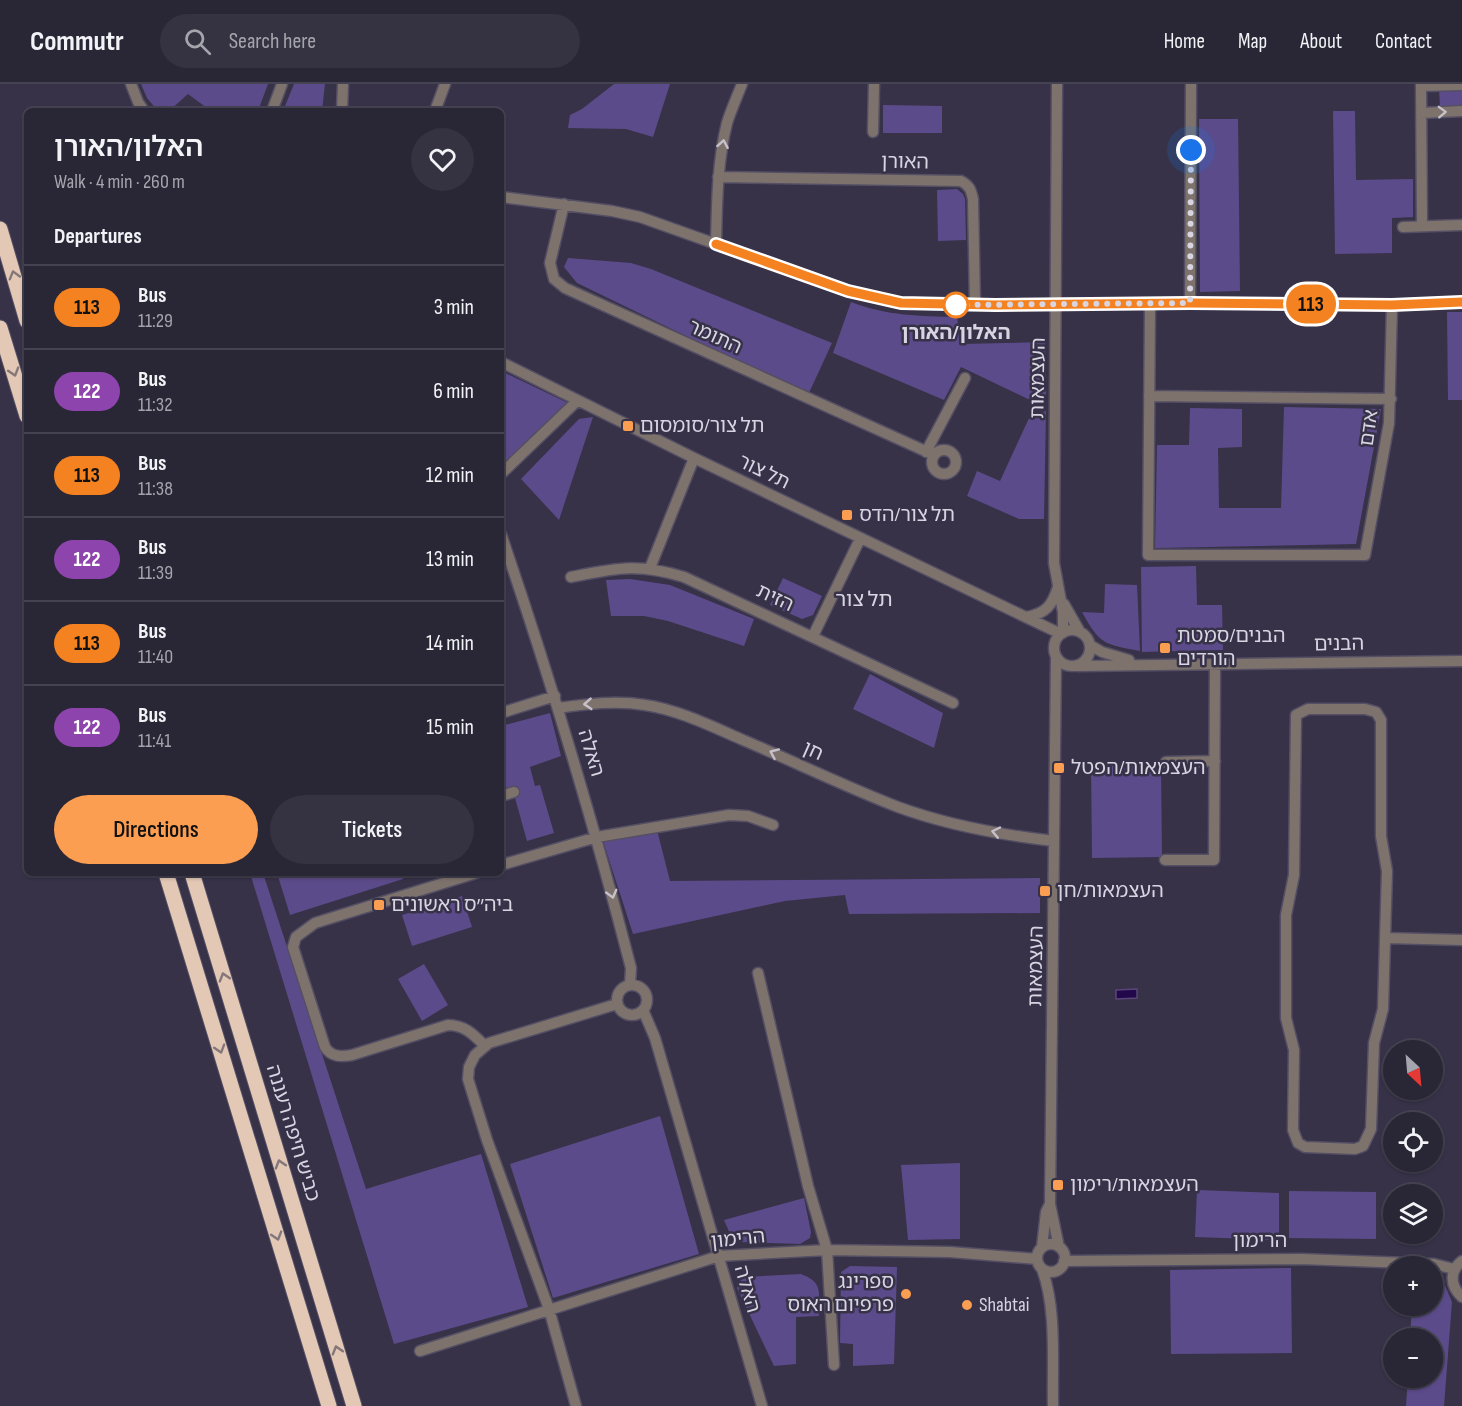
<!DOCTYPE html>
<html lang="en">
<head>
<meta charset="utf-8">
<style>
	:root { --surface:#292636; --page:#353242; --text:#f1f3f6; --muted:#a5a5ad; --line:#454351; --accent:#fc9e52 }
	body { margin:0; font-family:"Sofia Sans Condensed","Noto Sans Hebrew",sans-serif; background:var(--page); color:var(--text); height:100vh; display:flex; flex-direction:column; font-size:22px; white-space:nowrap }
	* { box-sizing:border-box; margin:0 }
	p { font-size:20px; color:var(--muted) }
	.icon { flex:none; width:33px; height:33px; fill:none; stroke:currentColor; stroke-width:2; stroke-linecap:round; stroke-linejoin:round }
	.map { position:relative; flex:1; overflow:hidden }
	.panel { position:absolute; left:24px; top:24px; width:480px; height:768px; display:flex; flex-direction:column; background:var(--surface); border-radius:9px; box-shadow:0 2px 4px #0004,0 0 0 2px var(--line) }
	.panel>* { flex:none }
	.badge { padding:0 12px; border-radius:20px; font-size:21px; line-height:39px }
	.needle { width:39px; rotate:154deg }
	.buttons { position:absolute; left:1383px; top:956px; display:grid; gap:12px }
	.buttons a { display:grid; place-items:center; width:60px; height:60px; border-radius:50%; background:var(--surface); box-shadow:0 2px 4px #0004,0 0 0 2px var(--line); font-size:30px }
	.you { position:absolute; width:30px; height:30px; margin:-15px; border:4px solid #fff; border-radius:50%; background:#1a73e8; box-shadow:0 0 0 9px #1a73e833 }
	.map>.badge { position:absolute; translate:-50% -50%; box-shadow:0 0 0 3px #fff }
	h2 { padding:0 30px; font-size:22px; line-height:54px }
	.round { display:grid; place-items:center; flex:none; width:63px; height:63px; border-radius:32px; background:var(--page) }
	.head { display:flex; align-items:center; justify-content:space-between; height:102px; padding:0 30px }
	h1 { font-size:28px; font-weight:600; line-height:45px }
	.action { display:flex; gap:12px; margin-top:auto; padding:12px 30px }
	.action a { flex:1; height:69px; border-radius:36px; background:var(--accent); color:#111; font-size:24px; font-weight:600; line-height:69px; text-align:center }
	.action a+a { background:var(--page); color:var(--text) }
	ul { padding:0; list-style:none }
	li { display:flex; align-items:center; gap:18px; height:84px; padding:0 30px; border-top:2px solid var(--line) }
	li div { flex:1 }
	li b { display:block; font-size:22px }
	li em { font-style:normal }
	li .badge { min-width:66px; font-weight:700; text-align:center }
	header { display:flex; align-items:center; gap:36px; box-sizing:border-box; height:84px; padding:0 30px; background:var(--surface); border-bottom:2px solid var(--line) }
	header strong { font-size:28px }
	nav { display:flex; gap:33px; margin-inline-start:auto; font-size:21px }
	.search { width:420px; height:54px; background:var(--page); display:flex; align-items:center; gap:15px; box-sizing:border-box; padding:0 21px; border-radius:33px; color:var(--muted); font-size:22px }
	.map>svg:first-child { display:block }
	.green { fill:#5c4b8a }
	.water { fill:#23074b; stroke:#594579; stroke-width:1.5 }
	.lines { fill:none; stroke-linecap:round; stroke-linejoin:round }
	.minor-casing { stroke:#544f64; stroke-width:13 }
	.highway-casing { stroke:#544f64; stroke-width:17 }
	.minor { stroke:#7e736c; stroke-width:10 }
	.highway { stroke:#e2c8b5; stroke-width:15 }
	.oneway { stroke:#c6c1cb }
	.oneway2 { stroke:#847679 }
	.line-casing { stroke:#fff; stroke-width:14 }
	.line { stroke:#f58220; stroke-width:9 }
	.walk { stroke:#d8d5e3; stroke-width:6; stroke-dasharray:0 10.8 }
	.stop-dot { fill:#fff; stroke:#f58220; stroke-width:3 }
	.poi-dot { fill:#fc9e52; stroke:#373248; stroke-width:2 }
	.labels { text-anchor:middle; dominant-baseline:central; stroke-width:5; stroke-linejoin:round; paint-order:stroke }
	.street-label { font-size:20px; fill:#d8d5e3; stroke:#373248 }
	.stop-label { font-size:20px; font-weight:bold; fill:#d8d5e3; stroke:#373248 }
	.poi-label { font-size:20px; fill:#d8d5e3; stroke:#373248; text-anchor:start }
	.neighbourhood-label { font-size:21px; fill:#d8d5e3; stroke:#373248 }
</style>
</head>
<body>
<header>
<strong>Commutr</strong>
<div class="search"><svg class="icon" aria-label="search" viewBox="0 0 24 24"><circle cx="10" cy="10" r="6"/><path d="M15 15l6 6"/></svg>Search here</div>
<nav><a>Home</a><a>Map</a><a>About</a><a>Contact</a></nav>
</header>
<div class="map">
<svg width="1462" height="1322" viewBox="0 0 1462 1322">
	<rect width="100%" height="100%" fill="#373248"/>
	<path class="green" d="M 141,0 L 268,0 L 258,27 L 211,27 L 188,10 L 169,27 L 158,27 L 147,14 Z
		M 294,0 L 325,0 L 322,27 L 283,27 Z
		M 614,0 L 670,0 L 653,53 L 626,45 L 568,44 L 570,31 L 582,25 Z
		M 1439,5 L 1462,6 L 1462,22 L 1440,23 Z
		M 883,21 L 942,22 L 942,49 L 883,49 Z
		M 1333,27 L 1355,27 L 1356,96 L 1413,95 L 1413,133 L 1392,134 L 1392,169 L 1335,170 Z
		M 1199,35 L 1238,35 L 1240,207 L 1200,208 Z
		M 957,105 L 963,110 L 965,115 L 966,156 L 938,157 L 937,106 Z
		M 568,174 L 631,179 L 651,185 L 832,259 L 808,311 L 577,199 L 564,183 Z
		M 851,218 C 887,232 920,232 957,233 L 961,260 L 1045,258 L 1046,311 L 1028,315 L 961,283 L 944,316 L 833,269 Z
		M 1447,228 L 1462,228 L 1462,316 L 1448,316 Z
		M 501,287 L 568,319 L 501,383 Z
		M 1284,323 L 1381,325 L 1356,460 L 1155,464 L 1157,361 L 1189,361 L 1190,324 L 1242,325 L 1242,363 L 1218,364 L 1219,424 L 1281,424 Z
		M 1046,327 L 1044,435 L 1019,435 L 967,412 L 977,387 L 1000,397 L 1030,332 Z
		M 593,333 L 559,436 L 521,395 L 579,335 Z
		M 1196,482 L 1197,521 L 1222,521 L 1223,566 L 1142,568 L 1141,483 Z
		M 783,494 L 822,512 L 813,531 L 802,535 L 770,521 Z
		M 630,495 L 670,501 L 754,535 L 744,562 L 668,537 L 644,532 L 611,532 L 606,496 Z
		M 1105,500 L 1137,501 L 1140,567 C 1104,560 1100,561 1082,528 L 1104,529 Z
		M 870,590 L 943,629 L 934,664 L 853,625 Z
		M 550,629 L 561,672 L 530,683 L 535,702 L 540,701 L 554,749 L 527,757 L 512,703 L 501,706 L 501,642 Z
		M 1161,681 L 1162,773 L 1092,774 L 1091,682 Z
		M 657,746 L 670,797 L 1040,794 L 1040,829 L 849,830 L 845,811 L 785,817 L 633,850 L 603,757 Z
		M 250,789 L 263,789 L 366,1105 L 481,1070 L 528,1223 L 394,1260 Z
		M 277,789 L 401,789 L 403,795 L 290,831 Z
		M 462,812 L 472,843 L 412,862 L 402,831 Z
		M 424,880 L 448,921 L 422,937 L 398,895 Z
		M 660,1032 L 699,1170 L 553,1214 L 510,1080 Z
		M 960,1079 L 960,1155 L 908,1156 L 901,1081 Z
		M 1197,1106 L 1279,1109 L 1279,1156 L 1195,1153 Z
		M 1289,1107 L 1376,1108 L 1376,1155 L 1289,1154 Z
		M 804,1114 L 811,1148 L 810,1154 L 800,1160 L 739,1158 L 731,1152 L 724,1136 Z
		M 850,1182 L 897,1183 L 894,1280 L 853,1282 L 853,1260 L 840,1259 L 841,1188 Z
		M 1291,1184 L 1292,1269 L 1171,1270 L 1170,1186 Z
		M 801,1190 C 825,1199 818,1210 819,1232 L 796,1233 L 796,1280 L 774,1282 L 737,1204 L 739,1198 L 745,1193 Z
		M 1433,1193 L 1443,1197 L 1452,1218 L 1444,1322 L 1406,1322 L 1408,1293 L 1432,1293 L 1432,1254 L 1410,1254 L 1412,1221 L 1432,1221 Z"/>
	<path class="water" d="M 1137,905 L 1137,914 L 1116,915 L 1116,906 Z"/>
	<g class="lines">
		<defs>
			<path id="minor" d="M 131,0 L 138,18 L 144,27
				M 1057,0 L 1054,479 L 1063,528 L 1063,549
				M 1421,0 L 1422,142
				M 1421,2 L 1462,1
				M 272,27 L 282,0
				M 342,27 L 343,0
				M 435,27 L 445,0
				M 1421,29 L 1462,27
				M 873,48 L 874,0
				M 718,93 L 961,97 C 970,102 971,106 973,115 L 975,221
				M 501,113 L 612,127 L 640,133 L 848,207 L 901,219 L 975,221 L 1190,219 L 1392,221 L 1462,218
				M 564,120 L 550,179 L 554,195 L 565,204 L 934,371
				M 1403,143 L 1462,141
				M 716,160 C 717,120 717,79 727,39 C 731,26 737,13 742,0
				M 1190,219 L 1191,0
				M 1150,220 L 1148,471 L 1365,471 L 1389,339 L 1392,221
				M 501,278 L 694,374 L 1061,550
				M 1149,312 L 1391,315
				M932 378a12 12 0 1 1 24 0a12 12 0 1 1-24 0Z
				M 926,368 L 965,294
				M 501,390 L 577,317
				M 501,450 C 550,593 593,737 631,884 L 630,901
				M 650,484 L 694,374
				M 571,493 C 617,484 638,479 684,493 L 953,619
				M 1064,520 L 1080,548
				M 1027,533 C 1046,529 1052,522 1058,503
				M1054 564a18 18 0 1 1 36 0a18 18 0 1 1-36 0Z
				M 813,552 L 860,455
				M 1090,561 L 1102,568 L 1129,576
				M 1056,574 L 1050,1120 L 1059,1163
				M 1078,582 L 1462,577
				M 558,624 C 586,620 616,616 645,621 C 679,626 711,642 743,656 C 795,678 846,703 898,723 C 947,741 1002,751 1054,757
				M 1308,625 L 1365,625 L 1376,628 L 1381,636 L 1381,752 L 1387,787 L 1383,925 L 1374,959 L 1371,1045 L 1363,1062 L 1355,1065 L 1305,1063 L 1298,1059 L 1293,1046 L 1294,966 L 1286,934 L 1286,831 L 1294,791 L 1296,631 Z
				M 501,629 L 555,612
				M 1166,678 L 1215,677
				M 501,712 L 514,708
				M 1165,776 L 1214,776 L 1215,579
				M 501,781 L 597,753 L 729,731 L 748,732 L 773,741
				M 476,789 L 315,839 L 296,853 L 293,863 L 325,963 C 331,973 341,973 352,971 L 448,941 C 465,941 474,951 485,962
				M 1386,854 L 1462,856
				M 758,889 L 808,1102 L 827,1166 L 834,1281
				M617 916a15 15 0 1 1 30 0a15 15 0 1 1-30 0Z
				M 643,926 L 655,954 L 762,1322
				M1037 1174a14 14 0 1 1 28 0a14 14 0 1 1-28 0Z
				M 1042,1163 L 1046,1128 L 1050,1120
				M 1064,1177 L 1301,1175 L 1434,1180 L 1454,1185
				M 1462,1177 C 1449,1187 1450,1202 1462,1213
				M 1042,1185 C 1057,1225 1052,1279 1053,1322
				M 420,1267 L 719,1172 L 827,1166 L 950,1168 L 1037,1175
				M 576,1322 L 549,1225 L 487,1056 L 468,995 L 469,983 L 475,971 L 489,959 L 617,920"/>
			<path id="highway" d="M 0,145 L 27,237
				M 0,244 L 27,332
				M 166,789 L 329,1322
				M 192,789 L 354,1322"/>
		</defs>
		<use href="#minor" class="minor-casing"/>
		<use href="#highway" class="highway-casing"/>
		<use href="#minor" class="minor"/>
		<use href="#highway" class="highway"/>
	</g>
	<defs><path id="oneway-chevron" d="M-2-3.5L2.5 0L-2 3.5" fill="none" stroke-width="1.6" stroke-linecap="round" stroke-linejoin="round" transform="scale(1.5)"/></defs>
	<g class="oneway">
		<use href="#oneway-chevron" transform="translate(1442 28) rotate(-2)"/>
		<use href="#oneway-chevron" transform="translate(723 60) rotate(-80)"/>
		<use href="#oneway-chevron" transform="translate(588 620) rotate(176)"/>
		<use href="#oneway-chevron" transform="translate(774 669) rotate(-156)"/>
		<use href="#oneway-chevron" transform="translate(996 748) rotate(-168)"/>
		<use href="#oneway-chevron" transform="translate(612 810) rotate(75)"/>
	</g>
	<g class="oneway2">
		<use href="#oneway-chevron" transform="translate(14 191) rotate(-106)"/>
		<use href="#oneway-chevron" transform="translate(14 288) rotate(73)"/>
		<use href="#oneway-chevron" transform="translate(224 893) rotate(-107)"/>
		<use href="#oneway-chevron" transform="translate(220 965) rotate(73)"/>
		<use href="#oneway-chevron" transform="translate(280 1080) rotate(-107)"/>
		<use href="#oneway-chevron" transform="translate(277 1152) rotate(73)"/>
		<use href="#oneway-chevron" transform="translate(337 1266) rotate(-107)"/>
	</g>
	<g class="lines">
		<defs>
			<path id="line" d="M 716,160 L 848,207 L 901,219 L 996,221 L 1190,219 L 1392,221 L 1462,218"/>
		</defs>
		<use href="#line" class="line-casing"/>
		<use href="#line" class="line"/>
		<path class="walk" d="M 956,221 L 1190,219 L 1191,66"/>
	</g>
	<circle class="stop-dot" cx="956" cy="221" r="12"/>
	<g class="poi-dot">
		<rect x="622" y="336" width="12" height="12" rx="3"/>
		<rect x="841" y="425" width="12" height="12" rx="3"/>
		<rect x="1159" y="558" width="12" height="12" rx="3"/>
		<rect x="1053" y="678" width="12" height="12" rx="3"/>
		<rect x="1039" y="801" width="12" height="12" rx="3"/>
		<rect x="373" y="815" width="12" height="12" rx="3"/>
		<rect x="1052" y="1095" width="12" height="12" rx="3"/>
		<circle cx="906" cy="1210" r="6"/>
		<circle cx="967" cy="1221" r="6"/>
	</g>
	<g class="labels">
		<g class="street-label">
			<text transform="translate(905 78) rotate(1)">האורן</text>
			<text transform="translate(715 253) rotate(24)">התומר</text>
			<text transform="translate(1038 294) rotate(-89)">העצמאות</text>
			<text transform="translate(1369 344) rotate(-82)">אדם</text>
			<text transform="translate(764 388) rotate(26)">תל צור</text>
			<text transform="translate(775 514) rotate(25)">הזית</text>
			<text transform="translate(1339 560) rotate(-1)">הבנים</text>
			<text transform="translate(813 667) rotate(24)">חן</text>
			<text transform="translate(591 669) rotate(73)">האלה</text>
			<text transform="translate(1036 882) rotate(-89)">העצמאות</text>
			<text transform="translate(293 1049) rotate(73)">כביש חיפה רעננה</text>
			<text transform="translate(738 1155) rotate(-6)">הרימון</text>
			<text x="1260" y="1157">הרימון</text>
			<text transform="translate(747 1205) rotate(74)">האלה</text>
		</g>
		<g class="stop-label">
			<text x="956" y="249">האלון/האורן</text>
		</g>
		<g class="poi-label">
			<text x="640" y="342">תל צור/סומסום</text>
			<text x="859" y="431">תל צור/הדס</text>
			<text x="1177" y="552">הבנים/סמטת<tspan x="1177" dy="23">הורדים</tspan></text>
			<text x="1071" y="684">העצמאות/הפטל</text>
			<text x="1057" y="807">העצמאות/חן</text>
			<text x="391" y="821">ביה״ס ראשונים</text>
			<text x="1070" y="1101">העצמאות/רימון</text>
			<text x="894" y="1198" text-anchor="end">ספרינג<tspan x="894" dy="23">פרפיום האוס</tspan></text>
			<text x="979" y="1221">Shabtai</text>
		</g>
		<g class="neighbourhood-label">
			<text x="864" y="515">תל צור</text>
		</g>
	</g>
</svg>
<div class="buttons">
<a><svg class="needle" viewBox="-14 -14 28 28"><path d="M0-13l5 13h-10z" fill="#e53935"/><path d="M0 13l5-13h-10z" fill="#a5a5ad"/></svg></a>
<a><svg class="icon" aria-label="locate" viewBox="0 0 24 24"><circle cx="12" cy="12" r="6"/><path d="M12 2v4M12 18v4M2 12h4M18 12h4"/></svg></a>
<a><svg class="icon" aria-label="layers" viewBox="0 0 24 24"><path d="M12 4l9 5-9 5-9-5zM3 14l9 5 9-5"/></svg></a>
<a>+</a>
<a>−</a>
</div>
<div class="you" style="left:1191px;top:66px"></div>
<b class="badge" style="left:1311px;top:220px;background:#f58220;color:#111">113</b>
<section class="panel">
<div class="head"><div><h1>האלון/האורן</h1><p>Walk · 4 min · 260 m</p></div><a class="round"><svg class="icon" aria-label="heart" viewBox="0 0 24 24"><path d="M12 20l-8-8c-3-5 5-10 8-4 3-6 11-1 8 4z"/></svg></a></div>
<h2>Departures</h2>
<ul>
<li><span class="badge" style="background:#f58220;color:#111">113</span><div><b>Bus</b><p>11:29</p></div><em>3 min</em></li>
<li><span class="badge" style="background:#8e44ad;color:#fff">122</span><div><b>Bus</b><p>11:32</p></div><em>6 min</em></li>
<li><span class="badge" style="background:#f58220;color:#111">113</span><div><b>Bus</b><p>11:38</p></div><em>12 min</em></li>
<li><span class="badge" style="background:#8e44ad;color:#fff">122</span><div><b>Bus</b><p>11:39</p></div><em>13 min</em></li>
<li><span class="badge" style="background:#f58220;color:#111">113</span><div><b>Bus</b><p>11:40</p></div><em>14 min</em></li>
<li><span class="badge" style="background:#8e44ad;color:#fff">122</span><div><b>Bus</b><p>11:41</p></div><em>15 min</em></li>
</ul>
<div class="action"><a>Directions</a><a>Tickets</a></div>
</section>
</div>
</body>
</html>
